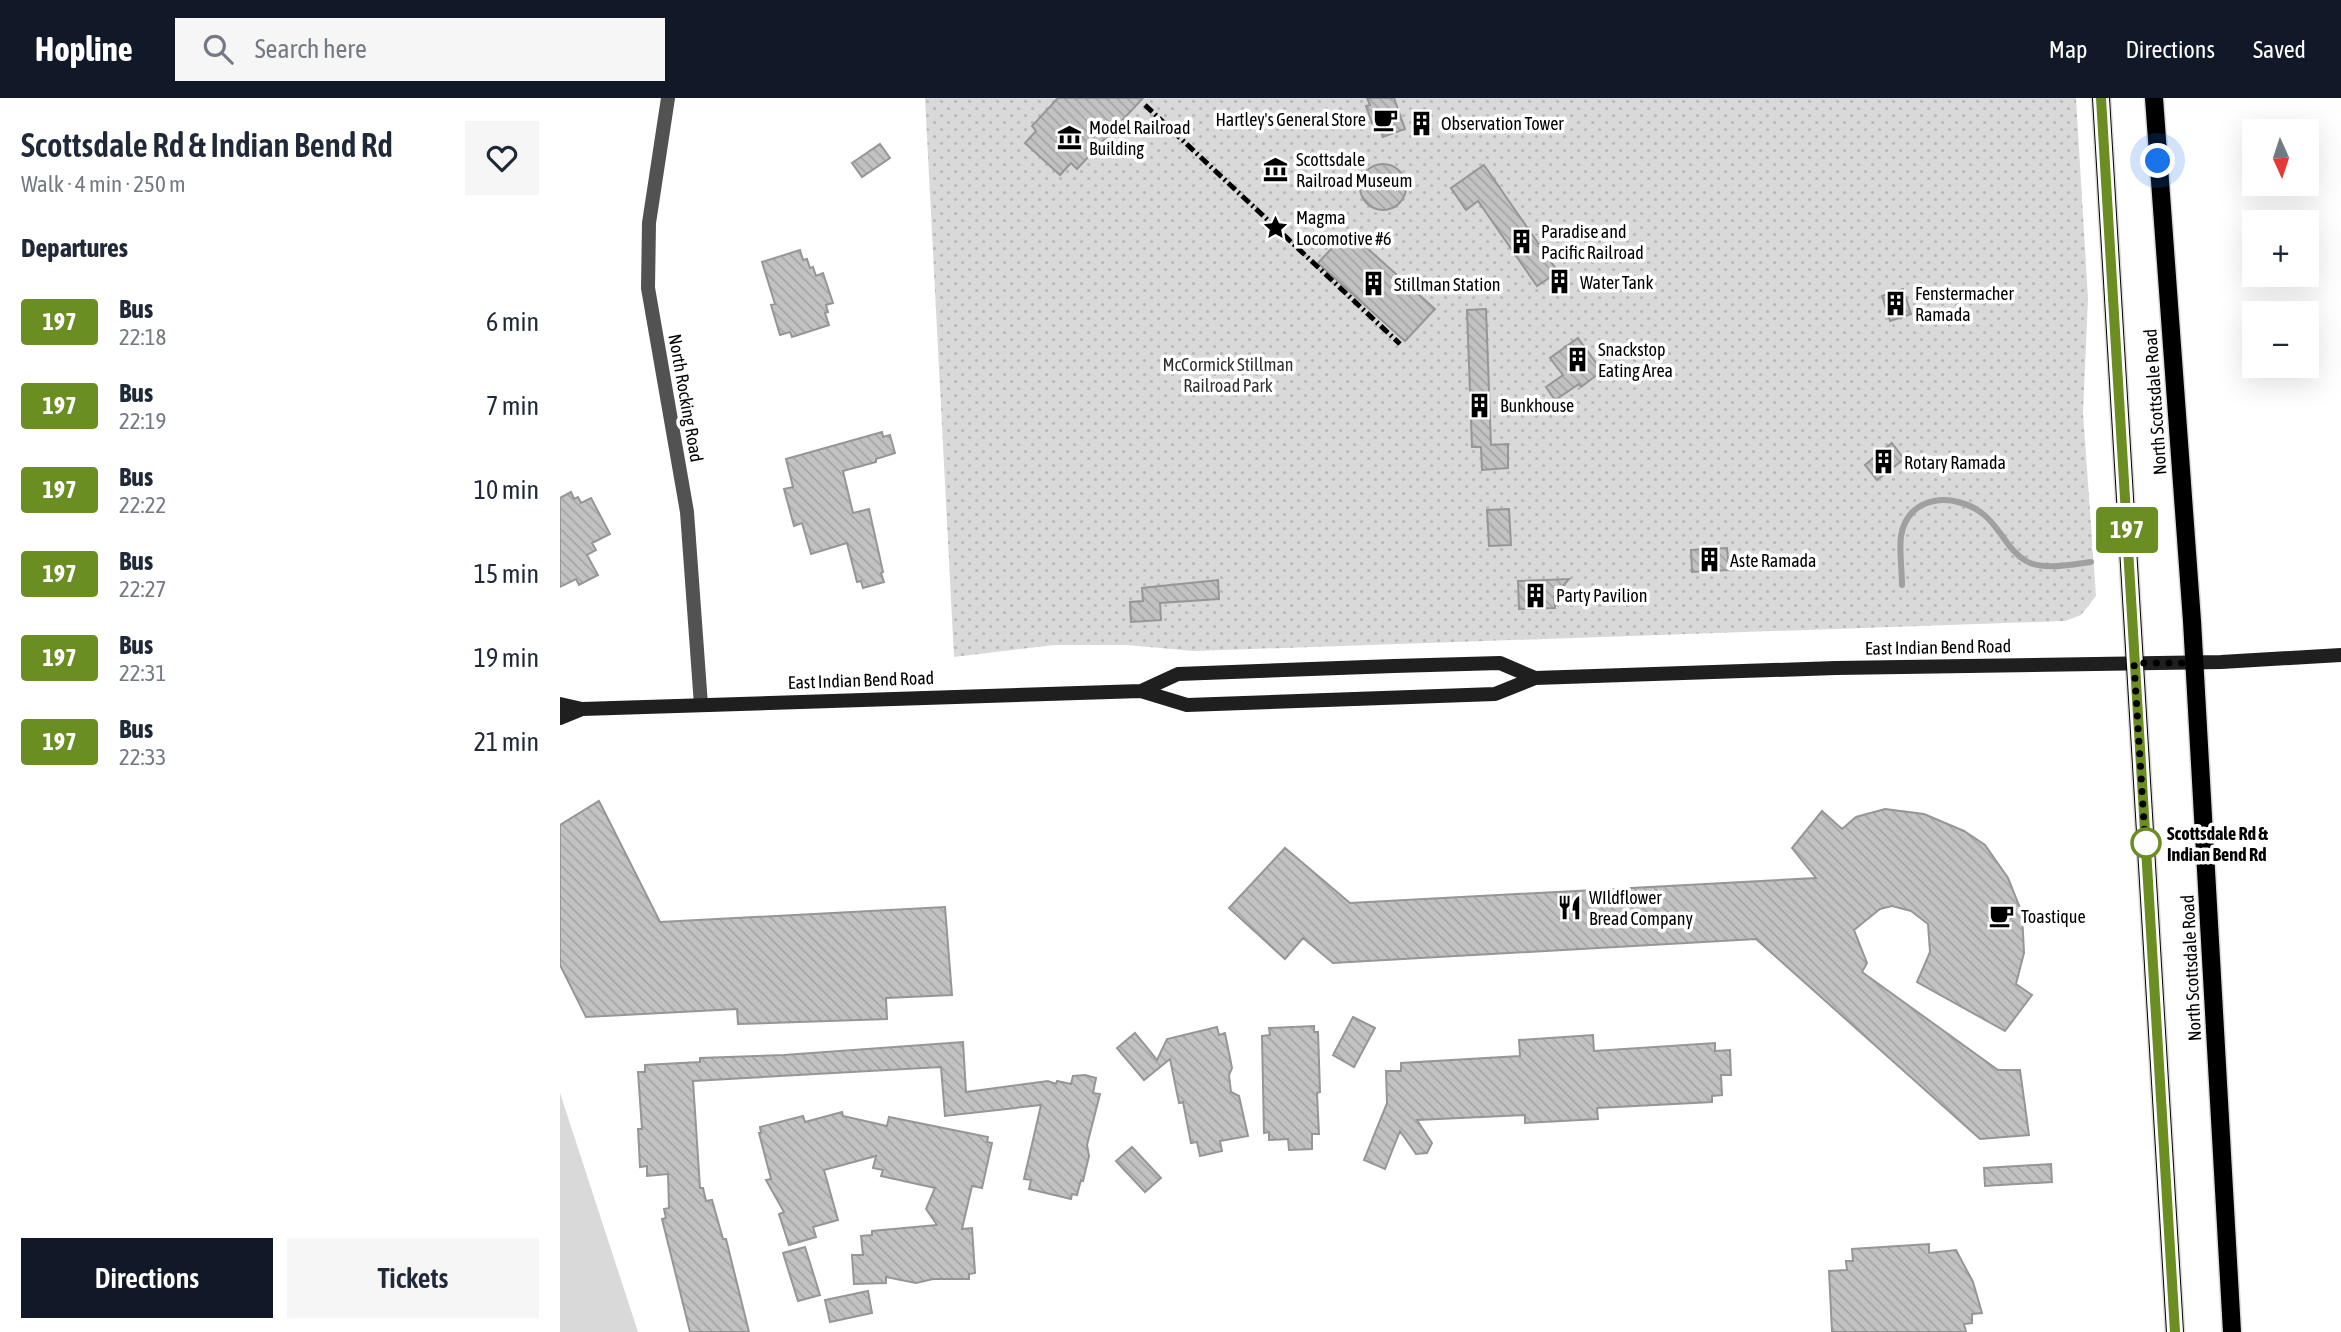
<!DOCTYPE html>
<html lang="en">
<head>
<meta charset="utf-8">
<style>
	:root { --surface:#fff; --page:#f6f6f7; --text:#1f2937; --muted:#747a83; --accent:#111827 }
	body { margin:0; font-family:"Asap Condensed",sans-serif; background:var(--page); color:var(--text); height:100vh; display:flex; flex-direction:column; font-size:26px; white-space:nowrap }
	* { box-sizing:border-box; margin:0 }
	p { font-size:23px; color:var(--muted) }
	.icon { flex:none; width:38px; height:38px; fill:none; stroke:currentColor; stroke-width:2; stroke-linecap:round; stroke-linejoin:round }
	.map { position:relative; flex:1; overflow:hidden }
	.drawer { display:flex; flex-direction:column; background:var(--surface); width:560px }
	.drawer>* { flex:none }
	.badge { padding:0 14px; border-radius:5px; font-size:24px; line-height:46px }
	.needle { width:46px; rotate:177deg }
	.buttons { position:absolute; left:1682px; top:21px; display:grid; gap:14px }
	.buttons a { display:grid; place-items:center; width:77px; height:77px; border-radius:0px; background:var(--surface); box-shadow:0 7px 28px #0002; font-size:35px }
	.you { position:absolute; width:35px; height:35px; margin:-18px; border:5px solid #fff; border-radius:50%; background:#1a73e8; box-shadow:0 0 0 10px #1a73e833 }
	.map>.badge { position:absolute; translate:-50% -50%; box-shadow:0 0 0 4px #fff }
	h2 { padding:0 21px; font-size:26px; line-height:63px }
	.round { display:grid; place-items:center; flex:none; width:74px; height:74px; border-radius:0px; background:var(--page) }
	.headline { display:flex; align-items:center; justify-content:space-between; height:119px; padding:0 21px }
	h1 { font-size:33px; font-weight:600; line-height:52px }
	.button { display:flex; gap:14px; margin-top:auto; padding:14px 21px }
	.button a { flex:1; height:80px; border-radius:0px; background:var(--accent); color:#fff; font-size:28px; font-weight:600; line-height:80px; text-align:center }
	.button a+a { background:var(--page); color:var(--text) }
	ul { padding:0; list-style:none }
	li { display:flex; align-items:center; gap:21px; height:84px; padding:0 21px }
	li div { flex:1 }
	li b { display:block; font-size:26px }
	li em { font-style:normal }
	li .badge { min-width:77px; font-weight:700; text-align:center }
	header { display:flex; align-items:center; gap:42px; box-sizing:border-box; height:98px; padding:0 35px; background:var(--accent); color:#fff }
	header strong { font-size:33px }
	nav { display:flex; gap:38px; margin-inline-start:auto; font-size:24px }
	.search { width:490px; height:63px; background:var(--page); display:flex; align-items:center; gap:18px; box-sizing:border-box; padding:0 24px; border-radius:0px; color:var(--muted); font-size:26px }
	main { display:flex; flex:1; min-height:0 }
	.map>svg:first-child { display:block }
	.green { fill:#d9d9d9 }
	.park { fill:url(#park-dots) }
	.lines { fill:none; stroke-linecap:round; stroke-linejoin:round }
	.stream { stroke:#a0a0a0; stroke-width:6 }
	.building { fill:url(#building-back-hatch); stroke:#969696; stroke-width:2 }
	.primary-casing { stroke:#dbdbdb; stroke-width:21 }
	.street { stroke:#525252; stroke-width:14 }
	.secondary { stroke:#1f1f1f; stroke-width:14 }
	.primary { stroke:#000; stroke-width:18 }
	.rail { stroke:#000; stroke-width:5; stroke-dasharray:10 3.5 2 3.5; stroke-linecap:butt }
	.line-casing { stroke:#fff; stroke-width:16 }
	.line { stroke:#6b8e23; stroke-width:10 }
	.walk { stroke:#000; stroke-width:7; stroke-dasharray:0 12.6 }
	.stop-dot { fill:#fff; stroke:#6b8e23; stroke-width:3.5 }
	.labels { text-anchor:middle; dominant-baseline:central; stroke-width:7; stroke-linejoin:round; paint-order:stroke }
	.poi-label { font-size:18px; fill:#000; stroke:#fff; text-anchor:start }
	.park-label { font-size:18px; fill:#303030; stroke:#fff }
	.street-label { font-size:18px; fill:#000; stroke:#fff }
	.stop-label { font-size:18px; font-weight:bold; fill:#000; stroke:#fff; text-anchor:start }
</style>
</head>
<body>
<header>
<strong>Hopline</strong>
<div class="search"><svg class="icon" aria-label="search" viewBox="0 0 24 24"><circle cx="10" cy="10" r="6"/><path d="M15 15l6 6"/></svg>Search here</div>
<nav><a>Map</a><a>Directions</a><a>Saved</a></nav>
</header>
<main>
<section class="drawer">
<div class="headline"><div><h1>Scottsdale Rd &amp; Indian Bend Rd</h1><p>Walk · 4 min · 250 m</p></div><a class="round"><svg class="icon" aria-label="heart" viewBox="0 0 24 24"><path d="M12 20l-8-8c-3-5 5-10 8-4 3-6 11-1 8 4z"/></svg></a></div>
<h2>Departures</h2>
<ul>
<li><span class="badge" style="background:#6b8e23;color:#fff">197</span><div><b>Bus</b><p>22:18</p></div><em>6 min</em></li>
<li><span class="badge" style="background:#6b8e23;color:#fff">197</span><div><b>Bus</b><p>22:19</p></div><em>7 min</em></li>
<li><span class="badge" style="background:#6b8e23;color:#fff">197</span><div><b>Bus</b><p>22:22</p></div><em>10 min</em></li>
<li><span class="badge" style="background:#6b8e23;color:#fff">197</span><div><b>Bus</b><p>22:27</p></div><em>15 min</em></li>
<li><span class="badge" style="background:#6b8e23;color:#fff">197</span><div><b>Bus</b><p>22:31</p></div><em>19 min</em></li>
<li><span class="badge" style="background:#6b8e23;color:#fff">197</span><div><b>Bus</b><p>22:33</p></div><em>21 min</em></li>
</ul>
<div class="button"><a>Directions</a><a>Tickets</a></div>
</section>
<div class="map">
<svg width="1781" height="1234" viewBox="0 0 1781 1234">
	<defs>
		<pattern id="park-dots" width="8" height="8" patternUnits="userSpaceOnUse" patternTransform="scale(1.75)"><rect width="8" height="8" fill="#d9d9d9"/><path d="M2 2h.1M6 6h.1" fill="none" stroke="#b8b8b8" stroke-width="1.8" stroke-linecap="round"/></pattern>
		<pattern id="building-back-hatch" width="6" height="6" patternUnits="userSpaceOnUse" patternTransform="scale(1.75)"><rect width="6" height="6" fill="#c2c2c2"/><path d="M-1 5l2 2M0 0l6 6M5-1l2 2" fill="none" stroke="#a5a5a5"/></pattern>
	</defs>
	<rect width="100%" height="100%" fill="#fff"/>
	<path class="green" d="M 0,995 L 78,1234 L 0,1234 Z"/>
	<path class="park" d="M 365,0 L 1516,0 L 1528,201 L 1523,315 L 1536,498 L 1521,517 L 1505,523 L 634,553 L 567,547 L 494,547 L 394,559 Z"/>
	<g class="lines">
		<path class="stream" d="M 1342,487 C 1342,471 1339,453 1341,438 C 1348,396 1395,394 1423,416 C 1440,429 1447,452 1466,463 C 1483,473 1513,466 1531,464"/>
	</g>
	<path class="building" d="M 498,0 L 583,0 L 517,71 L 511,65 L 500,77 L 465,45 L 476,33 L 472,28 Z
		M 807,0 L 834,0 L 845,31 L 823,39 L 817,23 L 812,25 L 806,8 L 810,7 Z
		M 320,46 L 330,60 L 302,79 L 292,65 Z
		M800 89a23 23 0 1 1 46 0a23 23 0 1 1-46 0Z
		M 924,67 L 998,174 L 977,188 L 918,103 L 906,112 L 891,90 Z
		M 788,133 L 875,211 L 845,243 L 758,165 Z
		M 240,152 L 243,162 L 247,161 L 250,170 L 253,169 L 256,178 L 263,175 L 273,205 L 266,207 L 268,214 L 265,215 L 269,227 L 232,239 L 230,234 L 220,237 L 211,207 L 215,206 L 202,164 Z
		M 1343,191 L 1351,216 L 1330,223 L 1322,198 Z
		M 926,211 L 931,347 L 948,346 L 948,370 L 922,372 L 921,349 L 912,349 L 907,212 Z
		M 1018,240 L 1042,273 L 1021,289 L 1019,286 L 995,302 L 986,289 L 1003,277 L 990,260 Z
		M 322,334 L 323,339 L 330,337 L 335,355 L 316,361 L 316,364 L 283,373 L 293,415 L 309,411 L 323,474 L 321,475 L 324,484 L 303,490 L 301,483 L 297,484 L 287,445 L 251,456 L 242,425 L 234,428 L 224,391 L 233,389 L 226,361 Z
		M 1332,345 L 1344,361 L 1317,382 L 1305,367 Z
		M 11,394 L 14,401 L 18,399 L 21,405 L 31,400 L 50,436 L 32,445 L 36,452 L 27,457 L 38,477 L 19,487 L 16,481 L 0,489 L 0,400 Z
		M 949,411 L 951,447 L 929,448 L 927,412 Z
		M 1167,450 L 1169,472 L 1132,474 L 1131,452 Z
		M 1009,481 L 994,498 L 995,510 L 959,511 L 958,483 Z
		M 658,482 L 659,501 L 600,505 L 601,522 L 571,524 L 570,504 L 583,503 L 582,490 Z
		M 39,703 L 100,824 L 385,809 L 392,897 L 326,900 L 327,921 L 178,926 L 177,911 L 26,919 L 0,867 L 0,727 Z
		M 1325,711 L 1364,716 L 1404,733 L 1425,747 L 1448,780 L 1462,815 L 1464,855 L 1456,886 L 1472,897 L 1445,933 L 1357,884 L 1370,854 L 1368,826 L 1351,813 L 1332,808 L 1320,811 L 1294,832 L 1307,865 L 1302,874 L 1438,972 L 1460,972 L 1469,1037 L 1420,1041 L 1196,841 L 773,865 L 743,840 L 725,861 L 669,810 L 725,750 L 790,805 L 1256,780 L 1232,750 L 1262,713 L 1282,731 L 1296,719 Z
		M 793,919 L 815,930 L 794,969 L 773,957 Z
		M 754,928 L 754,934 L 758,934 L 760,994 L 757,995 L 759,1036 L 752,1036 L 752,1051 L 729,1052 L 728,1041 L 709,1042 L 709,1034 L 704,1035 L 702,938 L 710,937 L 709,930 Z
		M 657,929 L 659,937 L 665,935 L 672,970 L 669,977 L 671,994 L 679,998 L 688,1038 L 660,1043 L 662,1053 L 640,1058 L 637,1044 L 631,1045 L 623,1004 L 619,1005 L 610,961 L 584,982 L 557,950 L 575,935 L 597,962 L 607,941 Z
		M 1033,937 L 1034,953 L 1155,945 L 1155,953 L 1170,952 L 1171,977 L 1161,977 L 1162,997 L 1152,998 L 1152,1004 L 1037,1010 L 1038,1021 L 965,1025 L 965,1017 L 857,1022 L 872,1045 L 867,1055 L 856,1056 L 840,1033 L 825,1071 L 804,1062 L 827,1005 L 826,973 L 841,973 L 841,965 L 960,958 L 959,942 Z
		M 403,944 L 406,994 L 488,983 L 496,986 L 497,983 L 511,986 L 513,978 L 525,977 L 536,980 L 533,995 L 540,996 L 527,1047 L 529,1058 L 523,1083 L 521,1082 L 517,1097 L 512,1096 L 511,1101 L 469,1091 L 471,1082 L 464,1081 L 481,1007 L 385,1018 L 381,969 L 133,983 L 140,1090 L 143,1090 L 146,1103 L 152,1102 L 163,1141 L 166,1141 L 189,1234 L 130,1234 L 102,1121 L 106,1120 L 104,1111 L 109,1110 L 108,1076 L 87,1078 L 87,1068 L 80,1069 L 78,1031 L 82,1031 L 78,974 L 85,974 L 85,967 L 140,964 L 140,960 L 224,957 Z
		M 282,1014 L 283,1018 L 327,1028 L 329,1019 L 428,1039 L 427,1044 L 432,1045 L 422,1090 L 412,1088 L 402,1131 L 412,1130 L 415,1175 L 409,1176 L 409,1181 L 373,1181 L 356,1185 L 326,1179 L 326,1185 L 294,1186 L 292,1157 L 303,1157 L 301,1138 L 312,1137 L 312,1133 L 377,1127 L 366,1111 L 375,1090 L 321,1078 L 323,1072 L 313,1070 L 316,1058 L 264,1072 L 278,1122 L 253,1129 L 256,1139 L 229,1147 L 219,1116 L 224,1114 L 206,1082 L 211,1081 L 199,1035 L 201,1035 L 200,1029 L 243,1018 L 245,1024 Z
		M 572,1049 L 601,1080 L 585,1094 L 556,1063 Z
		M 1491,1066 L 1492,1084 L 1425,1088 L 1424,1070 Z
		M 1369,1146 L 1369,1155 L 1396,1152 L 1413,1184 L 1422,1215 L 1412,1216 L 1412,1225 L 1404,1226 L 1406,1234 L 1272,1234 L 1269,1173 L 1287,1172 L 1286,1163 L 1293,1163 L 1292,1151 Z
		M 245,1149 L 260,1197 L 238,1203 L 223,1155 Z
		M 308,1193 L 312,1215 L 270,1224 L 265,1202 Z"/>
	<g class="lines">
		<defs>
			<path id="primary" d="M 1541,0 L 1615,1234
				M 1594,0 L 1632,523 L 1672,1234"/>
		</defs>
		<use href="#primary" class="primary-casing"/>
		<path class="street" d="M 108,0 L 89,125 L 88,190 L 127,414 L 141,607"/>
		<path class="secondary" d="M 581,593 L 618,576 L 834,568 L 940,565 L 975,580
			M 0,606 L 22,611 L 581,593 L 627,607 L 935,596 L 975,580 L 1276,570 L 1661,564 L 1781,557
			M 0,620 L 22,611"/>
		<use href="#primary" class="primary"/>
		<path class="rail" d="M 585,7 L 840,246"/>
	</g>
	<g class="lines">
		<defs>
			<path id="line" d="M 1541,0 L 1615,1234"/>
		</defs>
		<use href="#line" class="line-casing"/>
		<use href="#line" class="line"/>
		<path class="walk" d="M 1586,745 L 1586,757 L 1574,565 L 1634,565 L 1598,63"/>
	</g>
	<defs>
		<symbol id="cafe-bare" viewBox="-9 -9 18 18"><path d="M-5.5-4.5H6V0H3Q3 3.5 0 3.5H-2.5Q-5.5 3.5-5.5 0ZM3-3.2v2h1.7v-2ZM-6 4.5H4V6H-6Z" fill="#000" stroke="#fff" stroke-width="2.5" paint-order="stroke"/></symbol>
		<symbol id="building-bare" viewBox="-9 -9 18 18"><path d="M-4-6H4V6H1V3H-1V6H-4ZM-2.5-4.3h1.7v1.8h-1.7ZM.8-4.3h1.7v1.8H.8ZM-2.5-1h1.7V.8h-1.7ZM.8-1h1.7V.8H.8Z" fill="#000" stroke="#fff" stroke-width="2.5" paint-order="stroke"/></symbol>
		<symbol id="museum-bare" viewBox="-9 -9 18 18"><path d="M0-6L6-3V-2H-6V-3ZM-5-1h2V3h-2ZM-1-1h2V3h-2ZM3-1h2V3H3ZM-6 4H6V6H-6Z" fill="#000" stroke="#fff" stroke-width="2.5" paint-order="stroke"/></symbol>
		<symbol id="sight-bare" viewBox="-9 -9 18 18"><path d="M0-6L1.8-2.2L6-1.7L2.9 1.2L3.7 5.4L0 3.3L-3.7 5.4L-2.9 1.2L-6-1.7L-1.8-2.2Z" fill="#000" stroke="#fff" stroke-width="2.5" paint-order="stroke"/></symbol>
		<symbol id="restaurant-bare" viewBox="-9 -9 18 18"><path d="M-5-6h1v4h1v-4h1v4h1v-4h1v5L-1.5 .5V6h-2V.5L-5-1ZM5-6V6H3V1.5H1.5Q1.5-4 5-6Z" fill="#000" stroke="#fff" stroke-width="2.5" paint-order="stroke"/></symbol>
	</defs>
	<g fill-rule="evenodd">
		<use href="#cafe-bare" x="808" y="4" width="35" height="35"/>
		<use href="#building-bare" x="844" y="8" width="35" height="35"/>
		<use href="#museum-bare" x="492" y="22" width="35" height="35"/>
		<use href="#museum-bare" x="698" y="54" width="35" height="35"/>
		<use href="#sight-bare" x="698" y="112" width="35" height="35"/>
		<use href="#building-bare" x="944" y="126" width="35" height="35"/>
		<use href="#building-bare" x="982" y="166" width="35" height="35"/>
		<use href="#building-bare" x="796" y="168" width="35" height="35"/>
		<use href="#building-bare" x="1318" y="188" width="35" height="35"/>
		<use href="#building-bare" x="1000" y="244" width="35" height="35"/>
		<use href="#building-bare" x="902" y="290" width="35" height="35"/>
		<use href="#building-bare" x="1306" y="346" width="35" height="35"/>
		<use href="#building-bare" x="1132" y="444" width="35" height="35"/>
		<use href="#building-bare" x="958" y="480" width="35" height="35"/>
		<use href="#restaurant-bare" x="992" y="792" width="35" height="35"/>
		<use href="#cafe-bare" x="1424" y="800" width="35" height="35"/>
	</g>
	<circle class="stop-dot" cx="1586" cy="745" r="14"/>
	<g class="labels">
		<g class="poi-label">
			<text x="806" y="21" text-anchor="end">Hartley's General Store</text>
			<text x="881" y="25">Observation Tower</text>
			<text x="529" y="29">Model Railroad<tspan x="529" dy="21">Building</tspan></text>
			<text x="736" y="61">Scottsdale<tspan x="736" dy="21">Railroad Museum</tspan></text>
			<text x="736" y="119">Magma<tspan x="736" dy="21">Locomotive #6</tspan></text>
			<text x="981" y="133">Paradise and<tspan x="981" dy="21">Pacific Railroad</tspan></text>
			<text x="1020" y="184">Water Tank</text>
			<text x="834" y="186">Stillman Station</text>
			<text x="1355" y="195">Fenstermacher<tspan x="1355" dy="21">Ramada</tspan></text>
			<text x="1038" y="251">Snackstop<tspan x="1038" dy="21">Eating Area</tspan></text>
			<text x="940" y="307">Bunkhouse</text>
			<text x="1344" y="364">Rotary Ramada</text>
			<text x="1170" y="462">Aste Ramada</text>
			<text x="996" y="497">Party Pavilion</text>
			<text x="1029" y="799">WIldflower<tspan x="1029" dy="21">Bread Company</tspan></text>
			<text x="1461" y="818">Toastique</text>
		</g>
		<g class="park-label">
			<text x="668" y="266">McCormick Stillman<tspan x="668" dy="21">Railroad Park</tspan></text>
		</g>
		<g class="street-label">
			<text transform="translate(126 300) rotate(80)">North Rocking Road</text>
			<text transform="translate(1595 304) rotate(-94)">North Scottsdale Road</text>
			<text transform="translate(1378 549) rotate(-1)">East Indian Bend Road</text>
			<text transform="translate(301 582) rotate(-2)">East Indian Bend Road</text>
			<text transform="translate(1631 870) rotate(-93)">North Scottsdale Road</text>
		</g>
		<g class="stop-label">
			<text x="1607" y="735">Scottsdale Rd &amp;<tspan x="1607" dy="21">Indian Bend Rd</tspan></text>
		</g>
	</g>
</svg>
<div class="buttons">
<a><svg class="needle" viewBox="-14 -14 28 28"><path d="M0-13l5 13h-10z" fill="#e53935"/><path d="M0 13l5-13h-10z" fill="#747a83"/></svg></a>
<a>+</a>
<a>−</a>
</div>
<div class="you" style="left:1598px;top:63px"></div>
<b class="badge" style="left:1567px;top:432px;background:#6b8e23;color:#fff">197</b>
</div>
</main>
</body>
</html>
